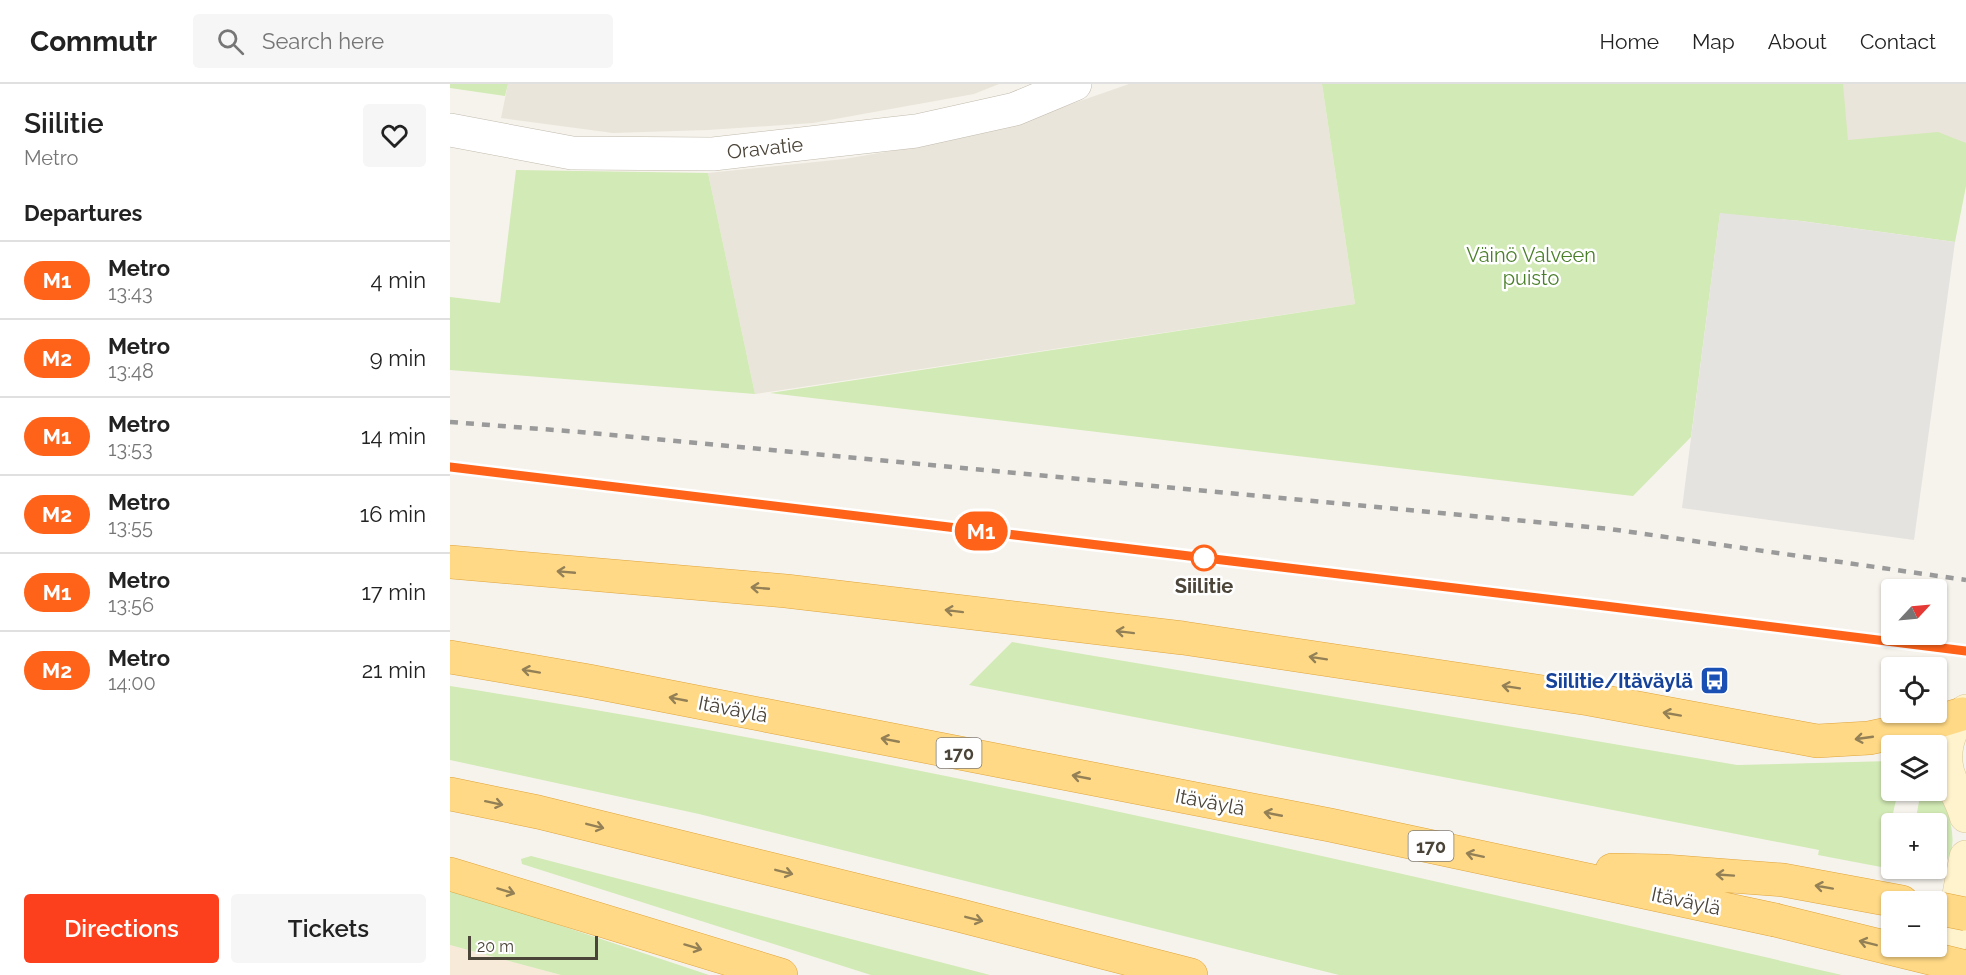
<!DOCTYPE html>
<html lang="en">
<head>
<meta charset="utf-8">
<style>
	:root { --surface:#fff; --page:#f6f6f6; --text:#222; --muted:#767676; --line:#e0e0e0; --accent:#fc3f1d }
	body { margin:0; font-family:Raleway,sans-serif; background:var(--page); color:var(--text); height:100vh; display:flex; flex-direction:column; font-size:22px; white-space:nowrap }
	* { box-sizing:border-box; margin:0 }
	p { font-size:20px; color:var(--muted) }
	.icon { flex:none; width:33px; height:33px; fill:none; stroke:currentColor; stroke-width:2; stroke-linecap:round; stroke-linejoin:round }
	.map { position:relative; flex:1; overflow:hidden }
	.details { display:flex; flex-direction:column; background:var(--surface); width:450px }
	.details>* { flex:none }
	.badge { padding:0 12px; border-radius:20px; font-size:21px; line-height:39px }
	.needle { width:39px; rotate:64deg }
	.tools { position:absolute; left:1431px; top:495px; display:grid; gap:12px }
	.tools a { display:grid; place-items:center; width:66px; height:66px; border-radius:6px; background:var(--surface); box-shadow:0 2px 4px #0004; font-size:30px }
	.scale { position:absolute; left:18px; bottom:15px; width:130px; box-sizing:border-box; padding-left:6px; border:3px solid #4b4439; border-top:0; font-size:16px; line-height:21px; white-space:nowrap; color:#4b4439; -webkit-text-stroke:4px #fff; paint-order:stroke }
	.map>.badge { position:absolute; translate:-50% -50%; box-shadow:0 0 0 3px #fff }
	h2 { padding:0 24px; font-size:22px; line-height:54px }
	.round { display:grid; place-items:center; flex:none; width:63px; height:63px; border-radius:6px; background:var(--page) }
	.overview { display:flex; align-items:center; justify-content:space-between; height:102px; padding:0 24px }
	h1 { font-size:28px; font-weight:600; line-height:45px }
	.button { display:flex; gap:12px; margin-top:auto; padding:12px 24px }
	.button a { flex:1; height:69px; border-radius:6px; background:var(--accent); color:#fff; font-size:24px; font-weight:600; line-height:69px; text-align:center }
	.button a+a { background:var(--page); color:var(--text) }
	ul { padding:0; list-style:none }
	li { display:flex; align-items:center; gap:18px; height:78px; padding:0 24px; border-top:2px solid var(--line) }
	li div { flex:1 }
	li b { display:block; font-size:22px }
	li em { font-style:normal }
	li .badge { min-width:66px; font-weight:700; text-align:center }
	header { display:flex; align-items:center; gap:36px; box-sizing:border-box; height:84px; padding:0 30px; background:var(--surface); border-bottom:2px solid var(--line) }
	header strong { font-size:28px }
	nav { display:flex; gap:33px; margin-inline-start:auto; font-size:21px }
	.search { width:420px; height:54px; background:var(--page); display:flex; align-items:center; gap:15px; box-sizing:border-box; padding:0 21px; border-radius:6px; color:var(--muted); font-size:22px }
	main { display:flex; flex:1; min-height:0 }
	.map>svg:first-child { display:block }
	.residential { fill:#eae5da }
	.commercial { fill:#f7ead8 }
	.green { fill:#d2eab5 }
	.parking { fill:#e5e3e0 }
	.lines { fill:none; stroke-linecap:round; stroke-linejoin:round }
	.minor-casing { stroke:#c2bbae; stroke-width:34 }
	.secondary-casing { stroke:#d6c79b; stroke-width:34 }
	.trunk-casing { stroke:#e0a43c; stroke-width:34 }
	.minor { stroke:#fff; stroke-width:33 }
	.secondary { stroke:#fff3cd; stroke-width:33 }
	.trunk { stroke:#ffd985; stroke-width:33 }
	.rail { stroke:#9a9a9a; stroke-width:4.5; stroke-dasharray:8 8; stroke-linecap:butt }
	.trunk-bridge-casing { stroke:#e0a43c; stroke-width:34; stroke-linecap:butt }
	.trunk-bridge { stroke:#ffd985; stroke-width:33 }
	.oneway { stroke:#938057 }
	.line-casing { stroke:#fff; stroke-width:14 }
	.line { stroke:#ff6319; stroke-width:9 }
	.stop-dot { fill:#fff; stroke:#ff6319; stroke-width:3 }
	.labels { text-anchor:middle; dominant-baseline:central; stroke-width:5; stroke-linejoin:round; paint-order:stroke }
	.shield { fill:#fff; stroke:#817c74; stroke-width:1.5 }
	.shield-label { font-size:18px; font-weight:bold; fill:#4b4439 }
	.street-label { font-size:20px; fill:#4b4439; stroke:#fff }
	.park-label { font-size:20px; fill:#4a7f2a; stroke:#fff }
	.stop-label { font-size:20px; font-weight:bold; fill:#4b4439; stroke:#fff }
	.transit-label { font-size:20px; font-weight:bold; fill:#164399; stroke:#fff; text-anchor:end }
</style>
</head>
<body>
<header>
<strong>Commutr</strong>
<div class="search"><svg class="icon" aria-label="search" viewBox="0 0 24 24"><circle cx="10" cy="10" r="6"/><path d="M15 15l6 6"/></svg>Search here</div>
<nav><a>Home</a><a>Map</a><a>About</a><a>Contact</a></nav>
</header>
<main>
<section class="details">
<div class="overview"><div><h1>Siilitie</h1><p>Metro</p></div><a class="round"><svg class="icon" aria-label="heart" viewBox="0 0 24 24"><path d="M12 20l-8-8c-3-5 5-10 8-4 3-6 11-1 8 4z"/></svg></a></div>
<h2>Departures</h2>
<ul>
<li><span class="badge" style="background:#ff6319;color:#fff">M1</span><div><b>Metro</b><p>13:43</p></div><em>4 min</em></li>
<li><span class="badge" style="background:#ff6319;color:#fff">M2</span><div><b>Metro</b><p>13:48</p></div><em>9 min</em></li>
<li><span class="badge" style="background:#ff6319;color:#fff">M1</span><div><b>Metro</b><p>13:53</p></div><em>14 min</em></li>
<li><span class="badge" style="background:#ff6319;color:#fff">M2</span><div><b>Metro</b><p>13:55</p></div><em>16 min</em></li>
<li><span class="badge" style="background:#ff6319;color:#fff">M1</span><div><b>Metro</b><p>13:56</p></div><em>17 min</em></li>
<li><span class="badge" style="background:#ff6319;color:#fff">M2</span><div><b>Metro</b><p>14:00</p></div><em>21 min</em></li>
</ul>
<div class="button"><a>Directions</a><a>Tickets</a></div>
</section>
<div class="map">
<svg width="1516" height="891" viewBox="0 0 1516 891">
	<rect width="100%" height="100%" fill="#f6f3ec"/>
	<path class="residential" d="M 58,0 L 549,0 L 524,10 L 363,39 L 258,46 L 163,49 L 51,34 Z
		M 679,0 L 872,0 L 905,220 L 305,310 L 258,89 L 394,75 L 482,60 L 567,39 Z
		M 1281,0 L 1516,0 L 1516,100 L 1360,91 Z"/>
	<path class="commercial" d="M 0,861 L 111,891 L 0,891 Z"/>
	<path class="green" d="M 0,0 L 58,0 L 55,12 L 0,4 Z
		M 872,0 L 1393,0 L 1398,56 L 1488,48 L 1516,59 L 1516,102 L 1505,158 L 1351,137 L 1270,130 L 1241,353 L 1183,412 L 320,309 L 905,220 Z
		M 66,86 L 258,89 L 305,310 L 0,286 L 0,213 L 50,219 Z
		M 562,558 L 1287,681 L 1441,677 L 1442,706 L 1448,707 L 1431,783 L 1368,771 L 1369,766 L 519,601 Z
		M 0,602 C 468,676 931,784 1392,891 L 889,891 L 249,730 L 0,676 Z
		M 1487,698 C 1494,718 1507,746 1501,767 C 1498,776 1492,785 1489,794 L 1456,788 L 1456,785 L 1486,784 L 1486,740 L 1465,739 L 1471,707 L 1486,706 Z
		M 81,772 L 540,891 L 421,891 L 72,780 L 71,775 Z
		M 0,806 L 31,815 L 259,891 L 111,891 L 0,861 Z"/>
	<path class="parking" d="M 1270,129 L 1351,137 L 1505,158 L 1464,456 L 1232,424 Z"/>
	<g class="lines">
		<defs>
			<path id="minor" d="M 0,46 L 122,69 L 263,70 L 466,47 L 565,25 L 625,0"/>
			<path id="secondary" d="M 1516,627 C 1497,644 1490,673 1501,697 C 1506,708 1513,719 1516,732
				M 1494,891 L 1516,773"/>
			<path id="trunk" d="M 0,478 L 336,507 L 733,554 L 1139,615 L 1367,657 L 1419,654 L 1466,644 L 1512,630
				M 0,573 L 139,597 L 880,741 L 1325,836
				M 0,710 L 88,728 L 504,830 L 741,891
				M 1162,786 L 1214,787 L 1333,796 L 1452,818
				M 0,790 L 331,891"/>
		</defs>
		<use href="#minor" class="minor-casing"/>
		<use href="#secondary" class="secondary-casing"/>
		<use href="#trunk" class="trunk-casing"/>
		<use href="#minor" class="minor"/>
		<use href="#secondary" class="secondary"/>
		<use href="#trunk" class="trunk"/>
		<path class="rail" d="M 0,338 L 130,348 L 1160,445 L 1516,496
			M 0,383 L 1155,522 L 1516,567"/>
		<defs>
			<path id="trunk-bridge" d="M 1486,824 L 1516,830
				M 1325,836 L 1516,883"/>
		</defs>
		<use href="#trunk-bridge" class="trunk-bridge-casing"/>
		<use href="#trunk-bridge" class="trunk-bridge"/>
	</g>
	<defs><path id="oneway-shaft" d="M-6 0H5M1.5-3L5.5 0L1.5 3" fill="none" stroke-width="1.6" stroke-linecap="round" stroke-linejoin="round" transform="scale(1.5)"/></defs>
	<g class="oneway">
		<use href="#oneway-shaft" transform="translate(116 488) rotate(-175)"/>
		<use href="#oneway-shaft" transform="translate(310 504) rotate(-175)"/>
		<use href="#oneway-shaft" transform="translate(504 527) rotate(-173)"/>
		<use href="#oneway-shaft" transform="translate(675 548) rotate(-173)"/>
		<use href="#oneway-shaft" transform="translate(868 574) rotate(-171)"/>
		<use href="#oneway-shaft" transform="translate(81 587) rotate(-170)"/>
		<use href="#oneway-shaft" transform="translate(1061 603) rotate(-171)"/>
		<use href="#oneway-shaft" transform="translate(228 615) rotate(-169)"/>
		<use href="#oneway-shaft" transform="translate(1222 630) rotate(-170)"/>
		<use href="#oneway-shaft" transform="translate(1414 654) rotate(172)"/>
		<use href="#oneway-shaft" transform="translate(440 656) rotate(-169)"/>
		<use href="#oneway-shaft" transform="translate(631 693) rotate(-169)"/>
		<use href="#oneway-shaft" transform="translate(44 719) rotate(12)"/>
		<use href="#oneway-shaft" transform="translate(823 730) rotate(-169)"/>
		<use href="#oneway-shaft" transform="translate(145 742) rotate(14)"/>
		<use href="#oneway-shaft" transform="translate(1025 771) rotate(-168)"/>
		<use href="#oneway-shaft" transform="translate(334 788) rotate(14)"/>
		<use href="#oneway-shaft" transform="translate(1275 791) rotate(-176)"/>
		<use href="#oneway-shaft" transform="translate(1374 803) rotate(-170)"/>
		<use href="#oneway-shaft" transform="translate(56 807) rotate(17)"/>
		<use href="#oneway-shaft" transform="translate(524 835) rotate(14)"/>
		<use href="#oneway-shaft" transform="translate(1418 859) rotate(-166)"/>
		<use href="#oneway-shaft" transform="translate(243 863) rotate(17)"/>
	</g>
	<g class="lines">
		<defs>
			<path id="line" d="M 0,383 L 1155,522 L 1516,567"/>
		</defs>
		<use href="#line" class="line-casing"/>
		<use href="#line" class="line"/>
	</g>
	<defs>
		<symbol id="bus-square" viewBox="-11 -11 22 22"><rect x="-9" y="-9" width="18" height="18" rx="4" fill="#1a4fb4" stroke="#fff"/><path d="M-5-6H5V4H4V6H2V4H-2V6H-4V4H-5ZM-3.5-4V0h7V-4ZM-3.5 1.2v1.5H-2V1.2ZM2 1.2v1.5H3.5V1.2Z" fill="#fff"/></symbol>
	</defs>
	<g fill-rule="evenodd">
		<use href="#bus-square" x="1248" y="580" width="33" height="33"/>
	</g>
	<circle class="stop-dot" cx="754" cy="474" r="12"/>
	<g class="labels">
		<g class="shield">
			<rect x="486.5" y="654" width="45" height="30" rx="4.5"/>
			<rect x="958.5" y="747" width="45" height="30" rx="4.5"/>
		</g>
		<g class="shield-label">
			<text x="509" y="669">170</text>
			<text x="981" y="762">170</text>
		</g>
		<g class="street-label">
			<text transform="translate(315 64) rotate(-6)">Oravatie</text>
			<text transform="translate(283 625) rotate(11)">Itäväylä</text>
			<text transform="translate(760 718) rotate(11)">Itäväylä</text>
			<text transform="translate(1236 817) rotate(12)">Itäväylä</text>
		</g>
		<g class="park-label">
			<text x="1081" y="171">Väinö Valveen<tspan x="1081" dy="23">puisto</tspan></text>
		</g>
		<g class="stop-label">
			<text x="754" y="502">Siilitie</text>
		</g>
		<g class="transit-label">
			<text x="1243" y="597">Siilitie/Itäväylä</text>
		</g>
	</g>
</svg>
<div class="tools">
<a><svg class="needle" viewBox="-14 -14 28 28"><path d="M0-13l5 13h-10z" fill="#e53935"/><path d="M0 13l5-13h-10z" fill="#767676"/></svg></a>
<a><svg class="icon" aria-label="locate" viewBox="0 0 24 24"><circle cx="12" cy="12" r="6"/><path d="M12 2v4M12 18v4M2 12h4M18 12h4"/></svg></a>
<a><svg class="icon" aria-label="layers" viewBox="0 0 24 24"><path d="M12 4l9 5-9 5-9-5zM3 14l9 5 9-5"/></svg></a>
<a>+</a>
<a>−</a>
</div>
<div class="scale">20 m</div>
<b class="badge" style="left:531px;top:447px;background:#ff6319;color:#fff">M1</b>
</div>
</main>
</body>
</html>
